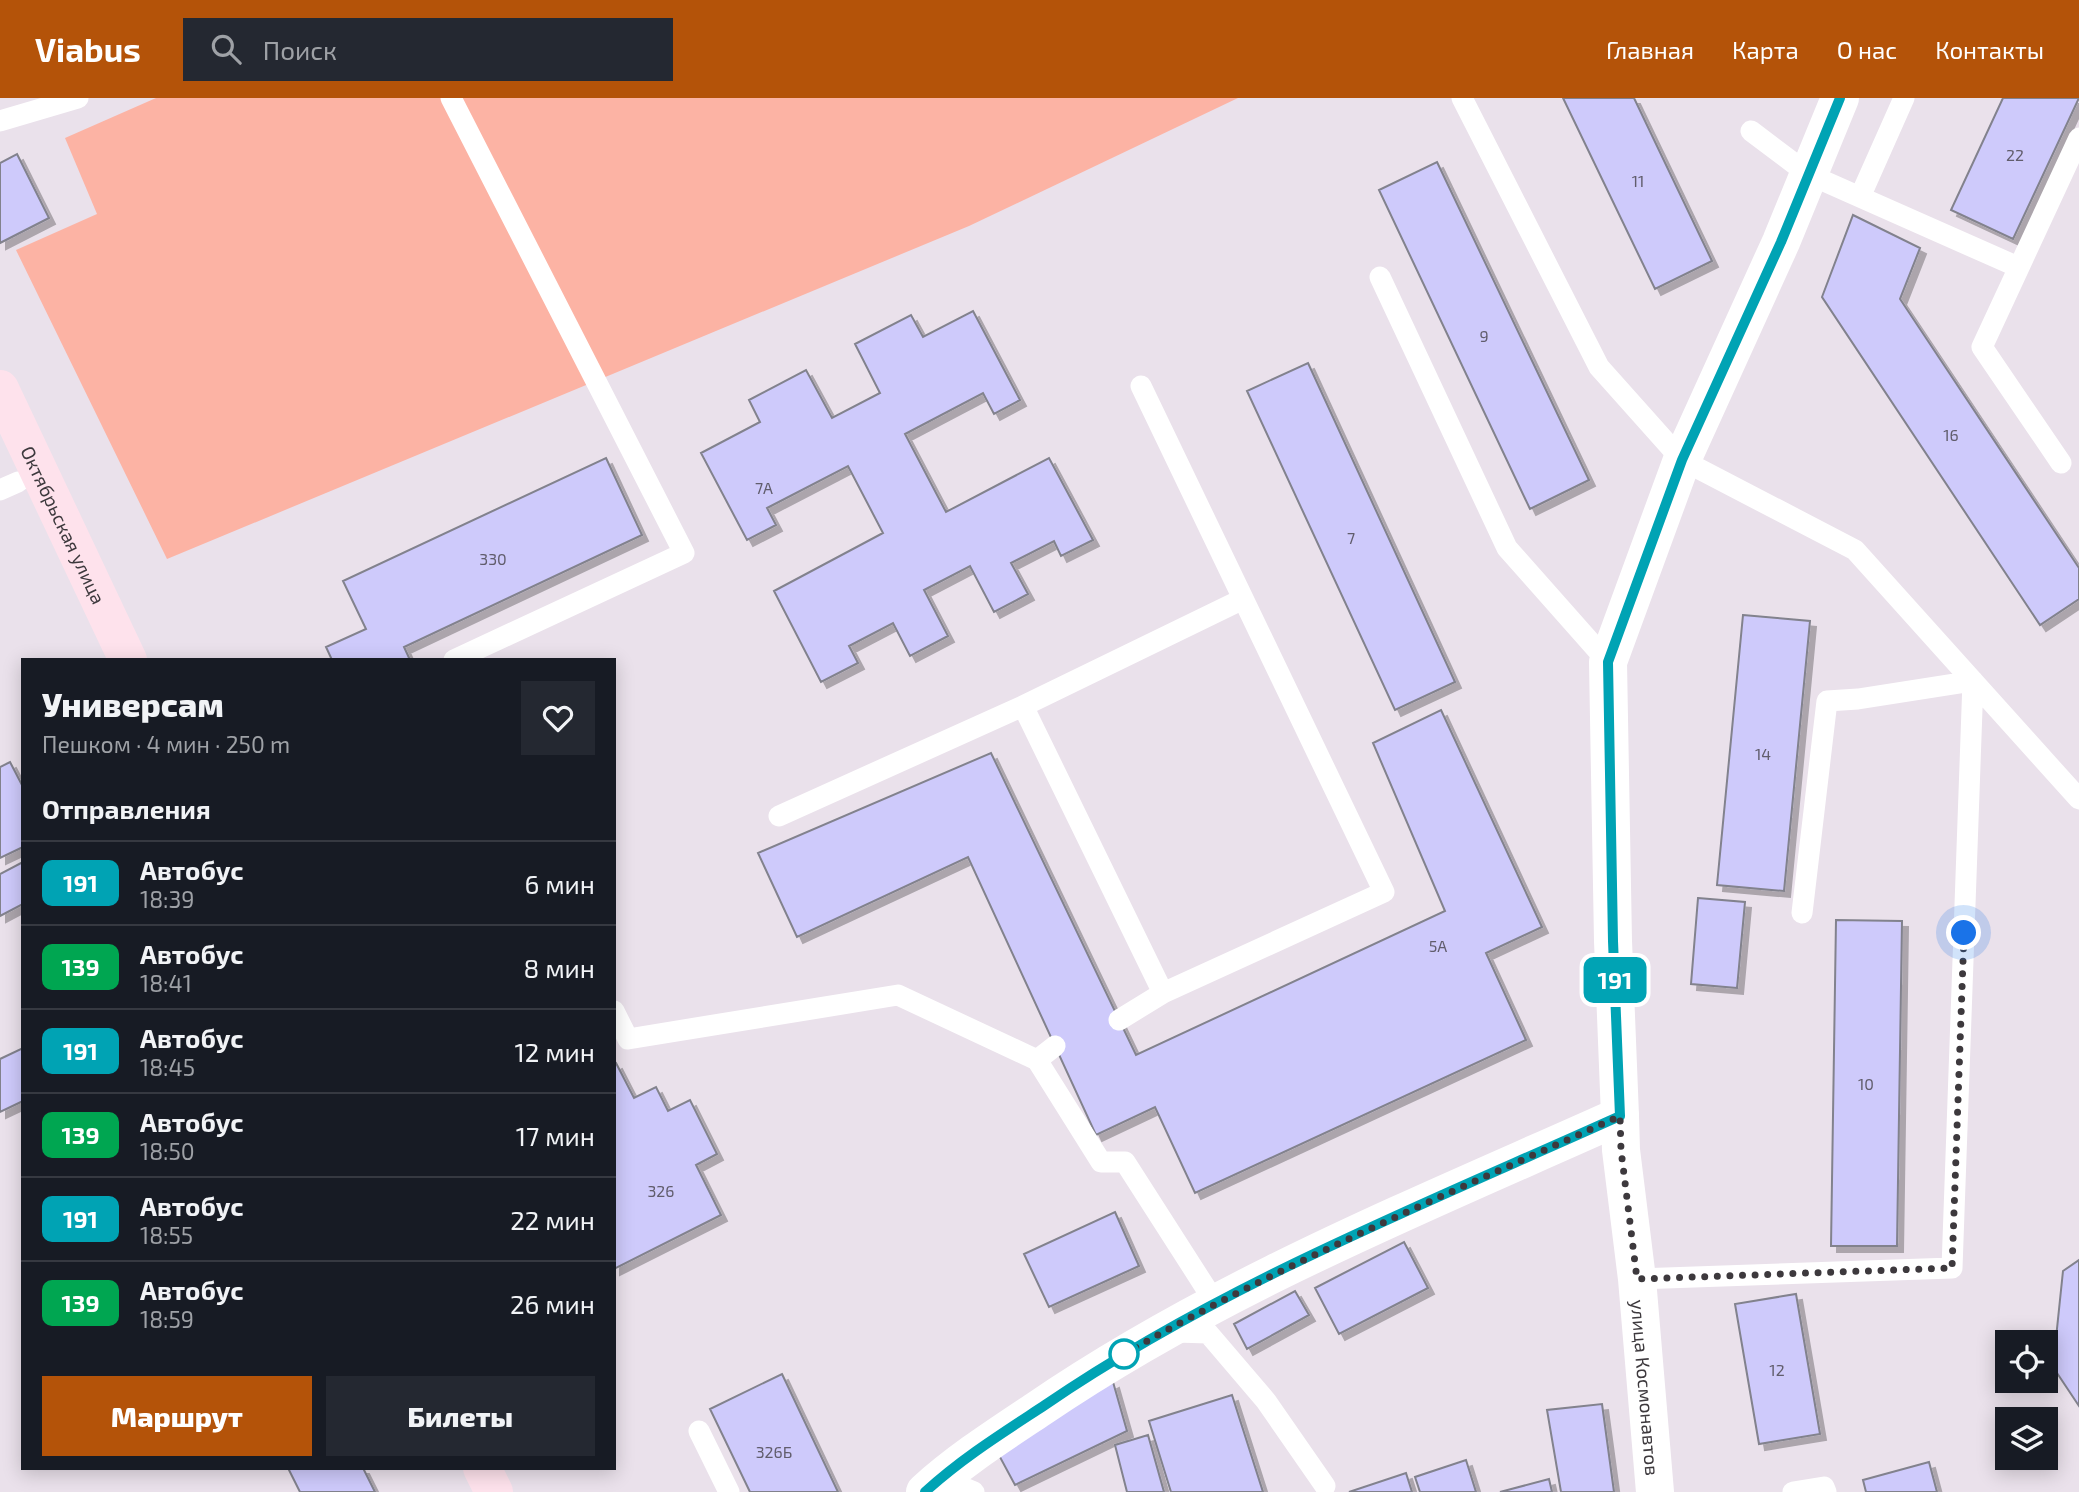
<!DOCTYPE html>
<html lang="ru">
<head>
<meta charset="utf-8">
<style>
	:root { --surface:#171b24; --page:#242831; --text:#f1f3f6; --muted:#9ea1a6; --line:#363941; --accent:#b45309 }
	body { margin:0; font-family:"Exo 2",sans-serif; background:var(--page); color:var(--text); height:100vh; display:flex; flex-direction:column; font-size:26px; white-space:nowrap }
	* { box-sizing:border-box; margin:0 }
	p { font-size:23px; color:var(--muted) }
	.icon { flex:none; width:38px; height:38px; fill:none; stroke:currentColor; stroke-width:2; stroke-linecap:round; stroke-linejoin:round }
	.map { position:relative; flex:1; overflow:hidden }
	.panel { position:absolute; left:21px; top:560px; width:595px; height:812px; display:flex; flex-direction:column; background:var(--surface); border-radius:0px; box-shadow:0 4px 18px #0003 }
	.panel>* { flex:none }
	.badge { padding:0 14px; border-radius:10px; font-size:24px; line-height:46px }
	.tools { position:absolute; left:1995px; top:1232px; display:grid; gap:14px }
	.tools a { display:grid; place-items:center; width:63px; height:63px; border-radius:0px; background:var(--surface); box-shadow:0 4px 18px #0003; font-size:35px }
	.you { position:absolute; width:35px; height:35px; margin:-18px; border:5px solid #fff; border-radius:50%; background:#1a73e8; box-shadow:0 0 0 10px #1a73e833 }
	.map>.badge { position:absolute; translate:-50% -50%; box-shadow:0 0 0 4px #fff }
	h2 { padding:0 21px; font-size:26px; line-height:63px }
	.round { display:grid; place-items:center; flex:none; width:74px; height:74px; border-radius:0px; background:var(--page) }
	.overview { display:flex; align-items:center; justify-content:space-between; height:119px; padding:0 21px }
	h1 { font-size:33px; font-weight:800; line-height:52px }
	.action { display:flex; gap:14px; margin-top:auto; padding:14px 21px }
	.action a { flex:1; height:80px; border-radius:0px; background:var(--accent); color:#fff; font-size:28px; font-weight:800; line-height:80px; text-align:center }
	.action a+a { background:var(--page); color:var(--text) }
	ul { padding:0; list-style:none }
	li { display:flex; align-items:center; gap:21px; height:84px; padding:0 21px; border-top:2px solid var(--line) }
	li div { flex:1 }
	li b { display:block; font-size:26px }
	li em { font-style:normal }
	li .badge { min-width:77px; font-weight:700; text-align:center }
	header { display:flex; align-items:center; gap:42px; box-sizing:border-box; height:98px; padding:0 35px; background:var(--accent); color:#fff }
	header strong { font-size:33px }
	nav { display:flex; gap:38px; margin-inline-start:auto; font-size:24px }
	.search { width:490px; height:63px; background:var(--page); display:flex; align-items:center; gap:18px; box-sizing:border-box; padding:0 24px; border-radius:0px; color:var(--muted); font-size:26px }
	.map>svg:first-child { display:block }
	.green { fill:#fcb3a4 }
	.building { fill:#cecafb; stroke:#82828d; stroke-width:2; filter:url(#shadow) }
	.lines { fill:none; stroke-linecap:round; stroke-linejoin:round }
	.service { stroke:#fff; stroke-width:21 }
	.tertiary { stroke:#fff; stroke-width:38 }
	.secondary { stroke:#fee2ec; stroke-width:38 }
	.line-casing { stroke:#fff; stroke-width:16 }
	.line { stroke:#00a3b4; stroke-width:10 }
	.walk { stroke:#3d393d; stroke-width:7; stroke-dasharray:0 12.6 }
	.stop-dot { fill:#fff; stroke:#00a3b4; stroke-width:3.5 }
	.labels { text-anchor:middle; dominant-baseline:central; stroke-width:6; stroke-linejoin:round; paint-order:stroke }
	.number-label { font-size:16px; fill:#615d6c }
	.street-label { font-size:19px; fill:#3d393d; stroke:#fff }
</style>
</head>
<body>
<header>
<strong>Viabus</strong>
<div class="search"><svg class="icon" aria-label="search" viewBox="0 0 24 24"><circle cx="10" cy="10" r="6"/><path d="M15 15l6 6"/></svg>Поиск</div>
<nav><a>Главная</a><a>Карта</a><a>О нас</a><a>Контакты</a></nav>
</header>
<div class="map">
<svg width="2079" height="1394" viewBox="0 0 2079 1394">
	<defs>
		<filter id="shadow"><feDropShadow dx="6" dy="6" stdDeviation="0" flood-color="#0004"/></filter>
	</defs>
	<rect width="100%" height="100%" fill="#eae1eb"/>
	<path class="green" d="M 156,0 L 1238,0 L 969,128 L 167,461 L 16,152 L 97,116 L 65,40 Z"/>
	<path class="building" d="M 1563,0 L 1634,0 L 1712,163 L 1655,191 Z
		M 2003,0 L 2079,0 L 2013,141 L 1951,112 Z
		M 17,56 L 49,120 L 0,145 L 0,65 Z
		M 1437,64 L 1589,382 L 1530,411 L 1379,92 Z
		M 1853,117 L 1920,150 L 1900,201 L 2079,470 L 2079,501 L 2040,527 L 1822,199 Z
		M 973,213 L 1020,302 L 994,316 L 983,295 L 905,336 L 946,414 L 1049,360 L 1093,442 L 1061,458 L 1054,443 L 1011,465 L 1028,496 L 994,514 L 970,468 L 924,492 L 948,538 L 910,558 L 893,525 L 849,548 L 858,565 L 821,584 L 774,493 L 883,435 L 848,368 L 767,410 L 776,427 L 747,442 L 701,355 L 760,324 L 749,302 L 806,272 L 832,320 L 880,295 L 855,246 L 911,217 L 923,239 Z
		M 1308,265 L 1455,584 L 1395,612 L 1247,293 Z
		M 606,360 L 642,437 L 404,549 L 410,562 L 332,562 L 326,549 L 366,531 L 343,483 Z
		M 1743,517 L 1810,523 L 1784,793 L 1717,787 Z
		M 1441,612 L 1542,829 L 1486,855 L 1526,942 L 1195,1095 L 1155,1009 L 1096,1037 L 968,759 L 797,839 L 758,755 L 991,655 L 1136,957 L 1445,813 L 1373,645 Z
		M 10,664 L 23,689 L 23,749 L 0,760 L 0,669 Z
		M 23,764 L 23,806 L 0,818 L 0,776 Z
		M 1698,800 L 1745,804 L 1737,890 L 1691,886 Z
		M 1836,822 L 1902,823 L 1897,1148 L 1831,1148 Z
		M 23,950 L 23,1003 L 0,1014 L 0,961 Z
		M 616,965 L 634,1000 L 656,989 L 668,1013 L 690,1002 L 717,1056 L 696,1067 L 721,1117 L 614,1171 L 614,966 Z
		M 1115,1114 L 1139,1168 L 1049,1209 L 1024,1156 Z
		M 1404,1144 L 1428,1190 L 1339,1236 L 1315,1190 Z
		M 2079,1162 L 2079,1308 L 2053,1269 L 2063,1173 Z
		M 1295,1193 L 1309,1217 L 1247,1251 L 1234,1226 Z
		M 1796,1196 L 1820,1336 L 1759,1346 L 1735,1206 Z
		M 782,1276 L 838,1394 L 750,1394 L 710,1311 Z
		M 1113,1284 L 1127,1333 L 1015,1387 L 994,1348 Z
		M 1232,1297 L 1263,1394 L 1171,1394 L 1149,1323 Z
		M 1602,1306 L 1614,1394 L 1561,1394 L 1547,1312 Z
		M 1148,1337 L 1164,1394 L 1127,1394 L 1115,1347 Z
		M 1466,1362 L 1476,1394 L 1420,1394 L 1415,1379 Z
		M 1929,1364 L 1937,1394 L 1866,1394 L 1863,1382 Z
		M 288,1370 L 363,1370 L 375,1394 L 300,1394 Z
		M 1406,1375 L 1412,1394 L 1349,1394 Z
		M 1549,1381 L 1552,1394 L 1500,1394 Z"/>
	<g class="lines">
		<path class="service" d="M 451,0 L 684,455 L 454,562
			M 1462,0 L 1599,269 L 1682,362 L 1855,452 L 2079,701
			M 0,23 L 78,0
			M 1751,33 L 1808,76 L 2018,169
			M 1860,99 L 1904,0
			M 1380,179 L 1507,450 L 1608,564
			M 2061,365 L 1982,249 L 2079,40
			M 0,392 L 18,384
			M 1023,608 L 1243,501
			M 779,718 L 1023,608 L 1163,895
			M 614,913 L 628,941 L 898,897 L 1037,962
			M 1119,922 L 1163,895 L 1384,794 L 1141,288
			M 1055,948 L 1037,962 L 1101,1064 L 1125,1064 L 1216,1206
			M 1637,1181 L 1952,1170 L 1973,583 L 1858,601 L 1827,603 L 1802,815
			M 1176,1234 L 1208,1235 L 1266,1303 L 1325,1388
			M 699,1333 L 729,1394
			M 940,1380 L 974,1394
			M 1793,1394 L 1824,1389 L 1826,1394"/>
		<g class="tertiary">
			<path id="s1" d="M 1620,1018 L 1621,1052 L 1637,1181 L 1655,1394"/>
			<path d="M 925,1394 C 959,1363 998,1338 1037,1312 C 1217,1189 1422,1107 1620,1018 L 1613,843 L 1608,564 L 1682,362 L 1781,144 L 1840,0"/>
		</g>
		<g class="secondary">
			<path id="s2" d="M 0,291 L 128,562"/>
			<path d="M 482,1370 L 494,1394"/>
		</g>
	</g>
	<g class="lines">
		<defs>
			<path id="line" d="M 925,1394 C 962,1360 1004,1334 1045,1307 C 1222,1186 1425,1106 1620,1018 L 1613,843 L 1608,564 L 1682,362 L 1781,144 L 1840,0"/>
		</defs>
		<use href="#line" class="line-casing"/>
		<use href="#line" class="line"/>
		<path class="walk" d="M 1124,1256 L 1119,1259 C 1280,1166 1451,1095 1620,1018 L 1621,1052 L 1637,1181 L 1952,1170 L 1964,835"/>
	</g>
	<circle class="stop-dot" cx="1124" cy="1256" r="14"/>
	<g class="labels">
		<g class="number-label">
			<text x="2015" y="56">22</text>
			<text x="1638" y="82">11</text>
			<text x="1484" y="237">9</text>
			<text x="1951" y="336">16</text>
			<text x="764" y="389">7А</text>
			<text x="1351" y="439">7</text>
			<text x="493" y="460">330</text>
			<text x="1763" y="655">14</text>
			<text x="1438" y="847">5А</text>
			<text x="1866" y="985">10</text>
			<text x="661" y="1092">326</text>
			<text x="1777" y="1271">12</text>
			<text x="774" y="1353">326Б</text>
		</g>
		<g class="street-label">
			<text stroke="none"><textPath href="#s2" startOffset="150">Октябрьская улица</textPath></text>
			<text stroke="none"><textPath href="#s1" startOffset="273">улица Космонавтов</textPath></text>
		</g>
	</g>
</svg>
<div class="tools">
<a><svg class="icon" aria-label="locate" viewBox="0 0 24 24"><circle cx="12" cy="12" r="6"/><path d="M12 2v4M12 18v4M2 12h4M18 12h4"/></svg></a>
<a><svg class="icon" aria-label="layers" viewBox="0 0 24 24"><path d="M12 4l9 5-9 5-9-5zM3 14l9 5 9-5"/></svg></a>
</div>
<div class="you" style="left:1964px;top:835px"></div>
<b class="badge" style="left:1615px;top:882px;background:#00a3b4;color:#fff">191</b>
<section class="panel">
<div class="overview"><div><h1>Универсам</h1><p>Пешком · 4 мин · 250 m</p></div><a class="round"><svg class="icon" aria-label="heart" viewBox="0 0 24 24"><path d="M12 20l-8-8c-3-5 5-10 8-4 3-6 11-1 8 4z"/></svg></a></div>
<h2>Отправления</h2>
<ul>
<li><span class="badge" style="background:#00a3b4;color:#fff">191</span><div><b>Автобус</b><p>18:39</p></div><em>6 мин</em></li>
<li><span class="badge" style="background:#00a651;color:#fff">139</span><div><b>Автобус</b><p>18:41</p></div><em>8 мин</em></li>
<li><span class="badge" style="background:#00a3b4;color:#fff">191</span><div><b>Автобус</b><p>18:45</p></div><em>12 мин</em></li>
<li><span class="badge" style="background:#00a651;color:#fff">139</span><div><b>Автобус</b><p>18:50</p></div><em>17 мин</em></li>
<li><span class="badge" style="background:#00a3b4;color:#fff">191</span><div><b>Автобус</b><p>18:55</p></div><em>22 мин</em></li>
<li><span class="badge" style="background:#00a651;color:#fff">139</span><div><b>Автобус</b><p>18:59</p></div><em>26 мин</em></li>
</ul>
<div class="action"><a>Маршрут</a><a>Билеты</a></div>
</section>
</div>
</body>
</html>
